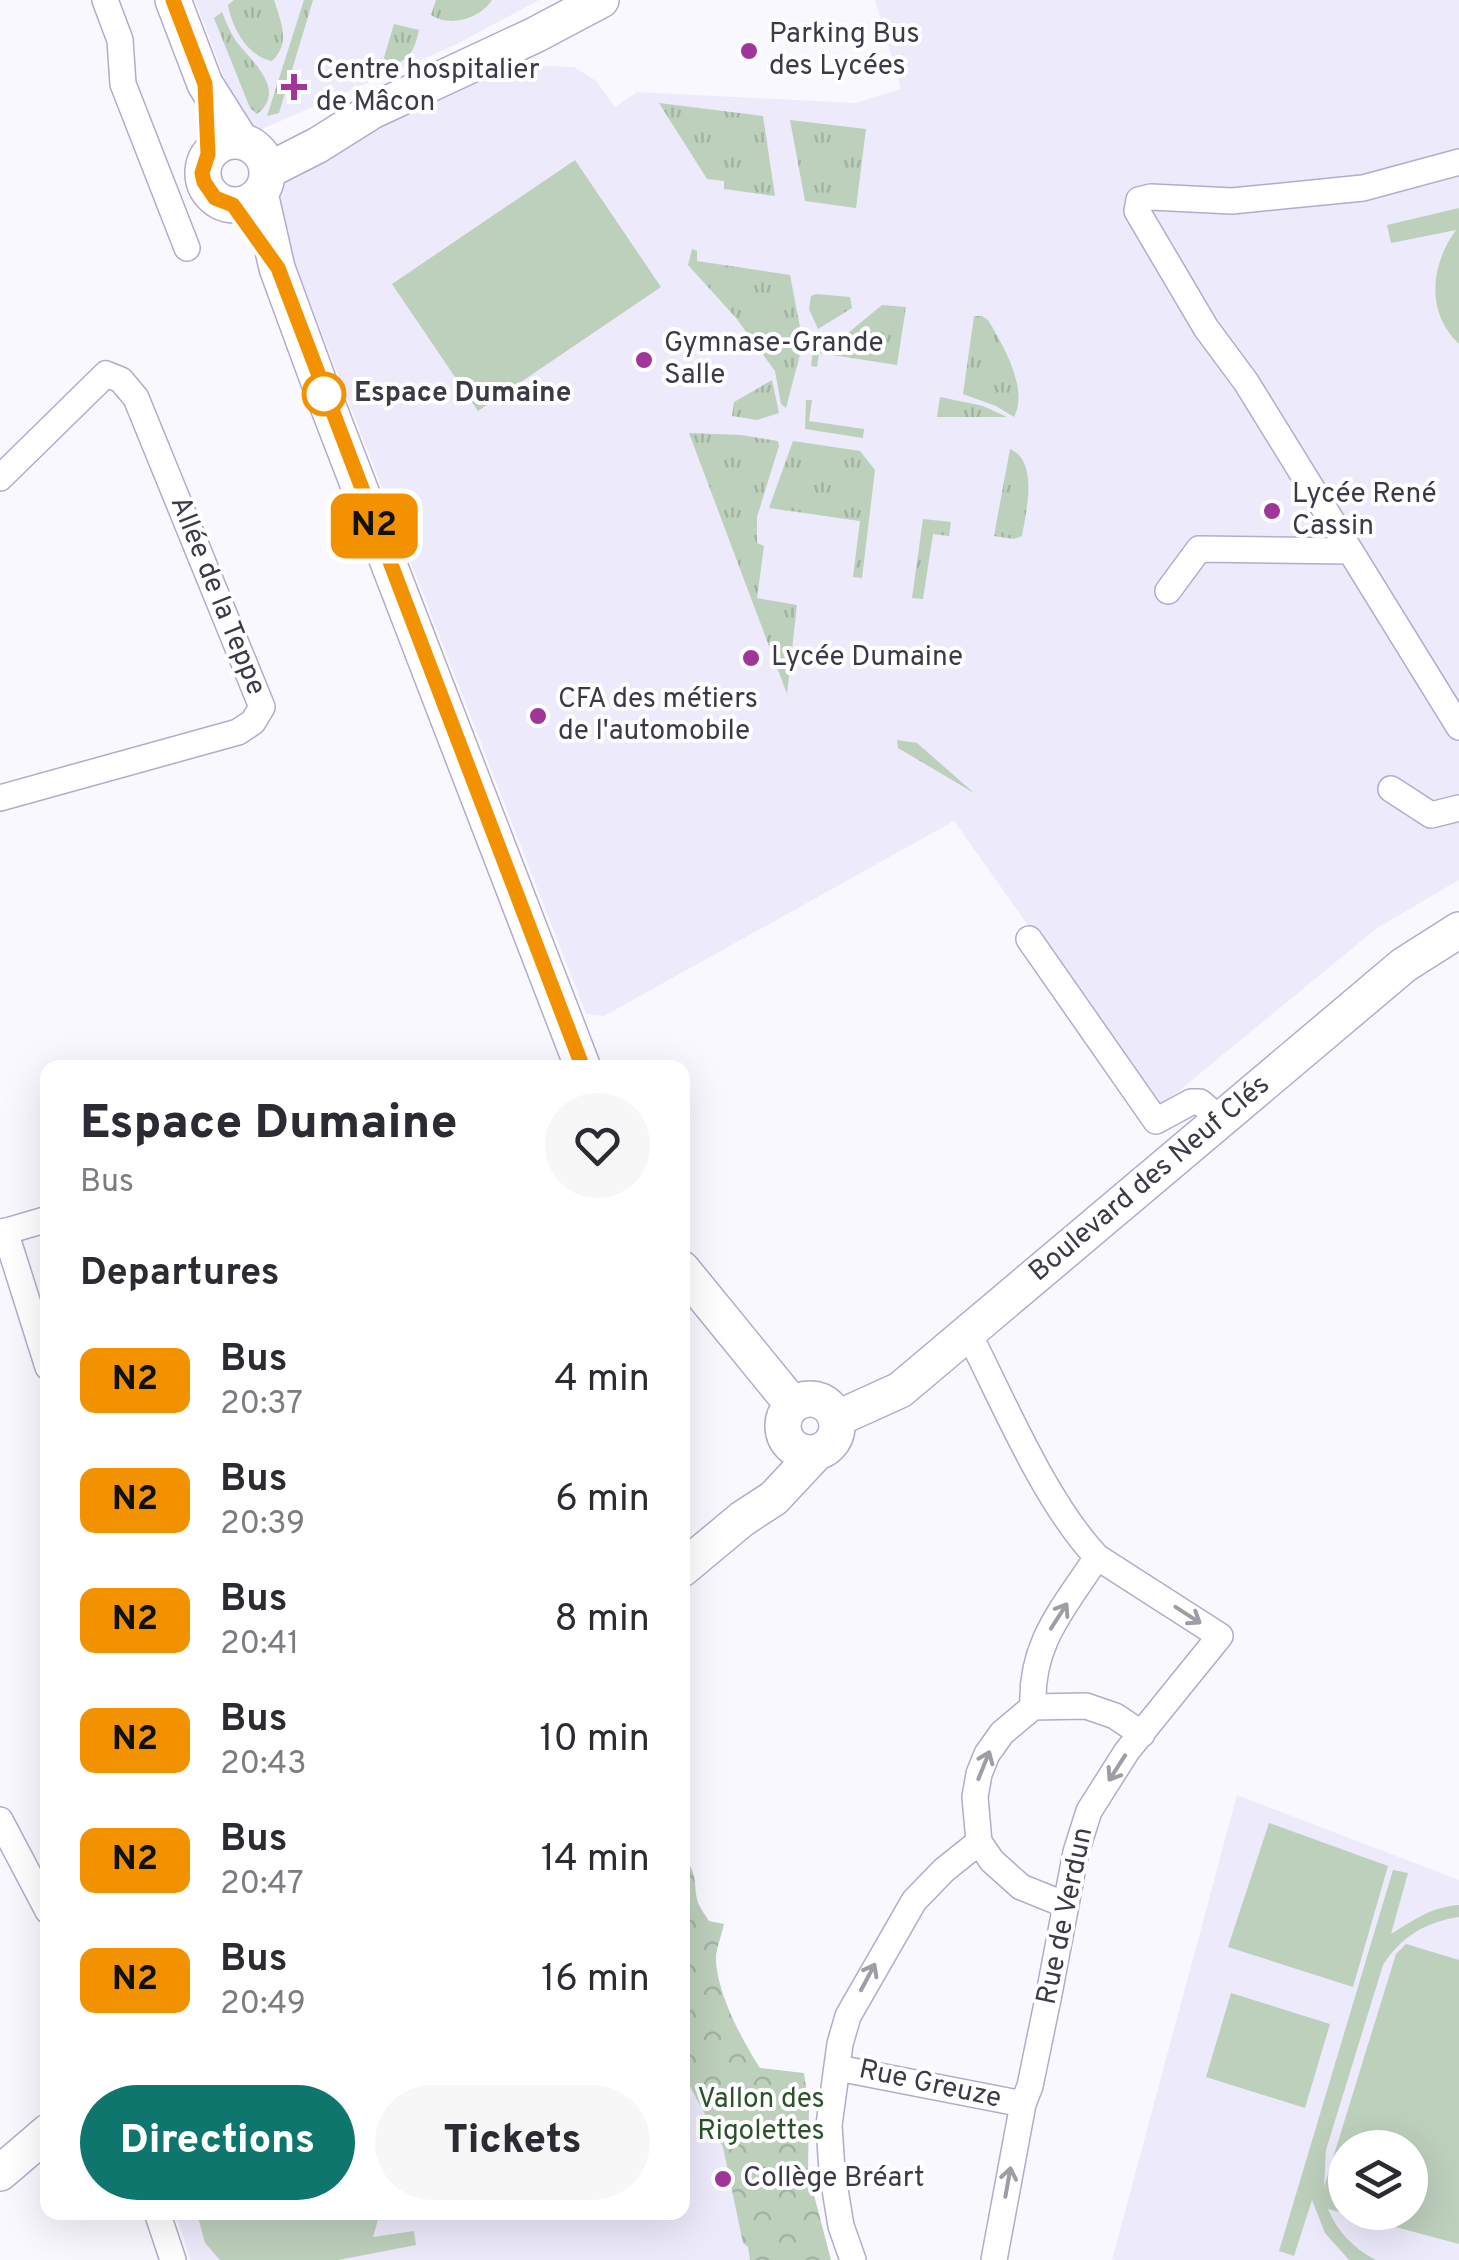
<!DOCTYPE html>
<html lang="en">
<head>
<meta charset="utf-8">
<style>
	:root { --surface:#fff; --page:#f7f7f7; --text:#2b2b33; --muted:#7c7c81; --accent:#0f766e }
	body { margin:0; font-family:Overpass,sans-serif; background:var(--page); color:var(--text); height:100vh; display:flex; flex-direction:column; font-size:38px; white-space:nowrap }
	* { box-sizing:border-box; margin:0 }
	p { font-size:32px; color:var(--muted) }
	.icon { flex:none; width:55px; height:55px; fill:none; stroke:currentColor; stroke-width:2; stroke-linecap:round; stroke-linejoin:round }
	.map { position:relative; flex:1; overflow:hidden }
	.details { position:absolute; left:40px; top:1060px; width:650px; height:1160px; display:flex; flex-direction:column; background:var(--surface); border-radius:20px; box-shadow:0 10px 40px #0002 }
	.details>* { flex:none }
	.badge { padding:0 20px; border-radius:15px; font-size:35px; line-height:65px }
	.fabs { position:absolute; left:1328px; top:2130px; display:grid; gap:20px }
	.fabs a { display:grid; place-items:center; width:100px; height:100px; border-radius:50%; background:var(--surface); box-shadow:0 10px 40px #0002; font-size:50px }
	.map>.badge { position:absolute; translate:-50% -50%; box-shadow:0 0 0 5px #fff }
	h2 { padding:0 40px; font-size:38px; line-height:90px }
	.round { display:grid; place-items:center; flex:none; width:105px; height:105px; border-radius:52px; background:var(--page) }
	.summary { display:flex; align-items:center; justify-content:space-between; height:170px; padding:0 40px }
	h1 { font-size:48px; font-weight:800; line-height:75px }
	.action { display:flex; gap:20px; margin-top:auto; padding:20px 40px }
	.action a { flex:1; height:115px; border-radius:60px; background:var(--accent); color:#fff; font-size:40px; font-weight:800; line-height:115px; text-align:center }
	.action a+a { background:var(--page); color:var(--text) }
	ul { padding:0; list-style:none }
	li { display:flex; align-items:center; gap:30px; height:120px; padding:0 40px }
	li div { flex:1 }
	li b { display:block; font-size:38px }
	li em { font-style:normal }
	li .badge { min-width:110px; font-weight:700; text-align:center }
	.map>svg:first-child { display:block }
	.built { fill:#eceafb; fill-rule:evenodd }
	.grass { fill:url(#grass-tufts) }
	.park { fill:url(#park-crowns) }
	.pitch { fill:#bdd0bc; fill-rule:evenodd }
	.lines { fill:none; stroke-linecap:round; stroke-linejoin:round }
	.street-casing { stroke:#b1accd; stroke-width:28 }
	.secondary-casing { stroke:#b1accd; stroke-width:38 }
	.street { stroke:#fff; stroke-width:25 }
	.secondary { stroke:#fff; stroke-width:35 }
	.oneway { stroke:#9e9ca4 }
	.line-casing { stroke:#fff; stroke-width:22 }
	.line { stroke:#f39200; stroke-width:15 }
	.poi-dot { fill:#a03698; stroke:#fff; stroke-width:4 }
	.stop-dot { fill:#fff; stroke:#f39200; stroke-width:5 }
	.labels { text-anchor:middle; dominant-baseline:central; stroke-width:8; stroke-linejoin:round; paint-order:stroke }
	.poi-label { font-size:28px; fill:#3c3a48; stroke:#fff; text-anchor:start }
	.stop-label { font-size:28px; font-weight:bold; fill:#3c3a48; stroke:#fff; text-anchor:start }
	.street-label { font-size:28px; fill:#3c3a48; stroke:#fff }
	.park-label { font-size:28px; fill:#2c512b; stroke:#fff }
</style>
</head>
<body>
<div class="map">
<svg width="1459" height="2260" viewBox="0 0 1459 2260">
	<defs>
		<pattern id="grass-tufts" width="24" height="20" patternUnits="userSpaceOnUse" patternTransform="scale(2.5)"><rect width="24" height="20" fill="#bdd0bc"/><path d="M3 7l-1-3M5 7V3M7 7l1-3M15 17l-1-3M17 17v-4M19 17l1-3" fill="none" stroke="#a3b3a3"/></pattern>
		<pattern id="park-crowns" width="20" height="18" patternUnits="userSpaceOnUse" patternTransform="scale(2.5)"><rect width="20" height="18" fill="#bdd0bc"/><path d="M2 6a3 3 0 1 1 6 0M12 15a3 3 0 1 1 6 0" fill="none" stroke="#a3b3a3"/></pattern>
	</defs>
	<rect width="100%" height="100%" fill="#f9f8ff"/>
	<path class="built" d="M 195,0 L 539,0 L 457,44 L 262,129 L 250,126 L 238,113 Z
		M 875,0 L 1459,0 L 1459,880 L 1377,928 L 1158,1108 L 954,821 L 604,1016 L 586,1014 L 275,212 L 279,183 L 311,161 L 482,77 L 514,65 L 574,67 L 596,81 L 615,107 L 637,92 L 855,103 L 901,89 Z
		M 1237,1795 L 1459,1880 L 1459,2260 L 1112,2260 ZM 1345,2148 L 1410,2148 L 1410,2212 L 1345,2212 Z
		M 739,2070 L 775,2260 L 191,2260 L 175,2213 L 682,2212 L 683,2076 Z"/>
	<path class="grass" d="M 234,0 L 274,0 C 281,22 291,43 272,61 C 248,57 232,28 228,5 Z
		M 304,0 L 313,0 L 279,113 L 267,116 Z
		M 436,0 L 492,0 C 481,18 450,28 431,15 Z
		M 222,12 C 226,22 230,32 236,41 C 251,61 288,90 257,114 L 250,108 L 214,18 Z
		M 394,24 L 419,30 C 412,63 402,61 373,72 L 383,61 Z
		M 659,103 L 763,116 L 775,196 L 724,189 L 724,181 L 707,179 Z
		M 790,120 L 866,129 L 856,208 L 805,201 Z
		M 692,249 L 697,251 L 697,261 L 790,275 L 803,343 L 786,408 L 781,404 L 775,371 L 736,318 L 688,265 Z
		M 816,294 L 850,297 L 852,308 L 818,329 L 809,309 L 811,296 Z
		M 882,305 L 906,307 L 897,365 L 819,353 L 817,367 L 811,366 L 813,351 L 842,338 Z
		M 974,316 L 982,316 L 988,320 C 1003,345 1029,389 1014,417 L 996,406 L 963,394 Z
		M 772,380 L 779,413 L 757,420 L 732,416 L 734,402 Z
		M 940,397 L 983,406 L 1007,417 L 937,417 Z
		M 806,400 L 812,400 L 809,421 L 864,429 L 863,438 L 805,429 Z
		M 689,433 L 741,435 L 778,441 L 779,446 L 757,517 L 757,543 L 764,546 L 757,598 L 797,605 L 787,694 Z
		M 793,441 L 860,451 L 875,470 L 862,578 L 853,577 L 860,521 L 769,508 Z
		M 1010,449 C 1039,461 1026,512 1022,536 L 1014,539 L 994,536 Z
		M 923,519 L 951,522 L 949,536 L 933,534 L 923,599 L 912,598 Z
		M 897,740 L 917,743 L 974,793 L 898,748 Z"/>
	<path class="park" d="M 682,1857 C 700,1872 692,1887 699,1905 C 702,1911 706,1916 709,1921 L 724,1924 C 722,1934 717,1946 716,1956 C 715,1990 742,2040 760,2068 L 804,2073 L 809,2108 L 808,2172 L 831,2260 L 750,2260 L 748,2247 L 743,2243 L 723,2147 L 683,2074 Z"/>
	<path class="pitch" d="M 575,160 L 661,287 L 478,411 L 392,284 Z
		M 1459,208 L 1459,344 C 1425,312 1431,264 1456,230 L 1391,243 L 1387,225 Z
		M 1269,1823 L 1388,1866 L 1353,1987 L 1228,1947 Z
		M 1393,1870 L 1408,1873 L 1391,1934 C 1414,1920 1431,1907 1459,1905 L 1459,1917 C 1425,1922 1401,1937 1383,1965 L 1326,2150 L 1324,2187 L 1396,1954 L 1406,1944 L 1459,1960 L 1459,2244 L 1328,2209 C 1337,2231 1354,2249 1376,2260 L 1349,2260 L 1325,2233 L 1312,2200 L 1294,2256 L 1279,2251 ZM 1345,2148 L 1410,2148 L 1410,2212 L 1345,2212 Z
		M 1231,1993 L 1330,2024 L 1305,2108 L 1206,2077 Z
		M 197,2213 L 380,2213 L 373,2237 L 414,2231 L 416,2245 L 338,2260 L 220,2260 L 205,2243 Z"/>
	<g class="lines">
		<defs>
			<path id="street" d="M 105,0 L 120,40 L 123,84 L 187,248
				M 1459,162 L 1363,188 L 1232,201 L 1151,197 L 1139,200 L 1137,211 L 1206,328 L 1246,382 L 1459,727
				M 0,478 L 106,374 L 121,380 L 136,398 L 262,707 L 253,722 L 238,732 L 0,798
				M 1168,591 L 1199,549 L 1350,551
				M 1391,789 L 1431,815 L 1459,808
				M 1029,939 L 1156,1121 L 1191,1102 L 1200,1102 L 1221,1120
				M 5,1231 L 48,1367
				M 0,1233 L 48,1219
				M 968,1332 C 1003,1401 1045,1502 1097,1557 C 1064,1608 1030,1643 1033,1707
				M 0,1820 L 48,1911
				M 1066,1905 L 1021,1887 L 992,1861 L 979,1842 L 975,1797 L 979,1774 L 987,1754 L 1002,1733 L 1033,1707 L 1086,1706 L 1115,1716 L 1142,1734
				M 838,2068 L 1023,2104
				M 157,2212 L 173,2260
				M 853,2260 L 841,2226 L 832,2171 L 829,2125 L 840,2044 L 848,2016 L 914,1901 L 944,1870 L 979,1842
				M 994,2260 L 1023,2104 L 1030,2086 L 1049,1994 L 1076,1852 L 1089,1811 L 1127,1751 L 1220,1636 L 1097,1557"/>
			<path id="secondary" d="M 173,0 L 205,84 L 241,141
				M203 173a32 32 0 1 1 64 0a32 32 0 1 1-64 0Z
				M 267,171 L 318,145 L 372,111 L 535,35 L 601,0
				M 260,193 L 277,268 L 321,388 L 583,1068
				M 682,1269 L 793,1405
				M783 1426a27 27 0 1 1 54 0a27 27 0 1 1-54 0Z
				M 836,1419 L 900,1390 L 1404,965 L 1459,930
				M 682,1569 L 742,1519 L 774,1498 L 816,1453
				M 0,2173 L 48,2132"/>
		</defs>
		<use href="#street" class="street-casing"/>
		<use href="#secondary" class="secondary-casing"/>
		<use href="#street" class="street"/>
		<use href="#secondary" class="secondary"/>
	</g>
	<defs><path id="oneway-shaft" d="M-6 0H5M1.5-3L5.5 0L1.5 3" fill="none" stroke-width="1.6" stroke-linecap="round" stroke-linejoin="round" transform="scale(2.5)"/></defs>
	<g class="oneway">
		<use href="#oneway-shaft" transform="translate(1188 1615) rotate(33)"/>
		<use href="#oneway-shaft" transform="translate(1059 1616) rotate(-57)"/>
		<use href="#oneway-shaft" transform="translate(984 1765) rotate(-68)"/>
		<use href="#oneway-shaft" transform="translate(1117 1768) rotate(123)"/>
		<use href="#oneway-shaft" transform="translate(868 1977) rotate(-62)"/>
		<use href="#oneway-shaft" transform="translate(1008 2182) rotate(-80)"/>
	</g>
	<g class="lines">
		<defs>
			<path id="line" d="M 173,0 L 205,84 L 208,154 L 202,173 L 204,182 L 215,198 L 233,205 L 278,268 L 583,1068"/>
		</defs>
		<use href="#line" class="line-casing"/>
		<use href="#line" class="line"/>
	</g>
	<g class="poi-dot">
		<circle cx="749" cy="51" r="10"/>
		<path d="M289 72h10v10h10v10h-10v10h-10v-10h-10v-10h10z"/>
		<circle cx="644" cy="360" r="10"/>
		<circle cx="1272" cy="511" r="10"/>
		<circle cx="751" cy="658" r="10"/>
		<circle cx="538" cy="716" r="10"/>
		<circle cx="723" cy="2179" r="10"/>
	</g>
	<circle class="stop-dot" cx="324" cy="394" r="20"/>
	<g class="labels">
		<g class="poi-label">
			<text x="769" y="35">Parking Bus<tspan x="769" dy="32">des Lycées</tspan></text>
			<text x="316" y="71">Centre hospitalier<tspan x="316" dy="32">de Mâcon</tspan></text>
			<text x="664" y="344">Gymnase-Grande<tspan x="664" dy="32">Salle</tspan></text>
			<text x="1292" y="495">Lycée René<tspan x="1292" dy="32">Cassin</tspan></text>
			<text x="771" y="658">Lycée Dumaine</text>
			<text x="558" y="700">CFA des métiers<tspan x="558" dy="32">de l'automobile</tspan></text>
			<text x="743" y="2179">Collège Bréart</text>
		</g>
		<g class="stop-label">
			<text x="354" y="394">Espace Dumaine</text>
		</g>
		<g class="street-label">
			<text transform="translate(217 596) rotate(68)">Allée de la Teppe</text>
			<text transform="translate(1150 1179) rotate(-40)">Boulevard des Neuf Clés</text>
			<text transform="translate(1066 1916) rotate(-78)">Rue de Verdun</text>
			<text transform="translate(930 2085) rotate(12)">Rue Greuze</text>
		</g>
		<g class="park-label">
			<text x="761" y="2100">Vallon des<tspan x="761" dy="32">Rigolettes</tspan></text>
		</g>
	</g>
</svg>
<div class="fabs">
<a><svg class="icon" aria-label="layers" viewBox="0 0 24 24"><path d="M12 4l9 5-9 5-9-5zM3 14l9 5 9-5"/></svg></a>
</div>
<b class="badge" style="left:374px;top:526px;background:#f39200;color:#111">N2</b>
<section class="details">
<div class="summary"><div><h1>Espace Dumaine</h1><p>Bus</p></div><a class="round"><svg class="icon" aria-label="heart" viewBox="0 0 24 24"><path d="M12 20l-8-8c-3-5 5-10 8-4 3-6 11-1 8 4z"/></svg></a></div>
<h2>Departures</h2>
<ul>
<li><span class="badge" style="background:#f39200;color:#111">N2</span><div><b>Bus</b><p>20:37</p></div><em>4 min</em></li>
<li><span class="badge" style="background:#f39200;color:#111">N2</span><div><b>Bus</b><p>20:39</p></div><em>6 min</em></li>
<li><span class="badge" style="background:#f39200;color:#111">N2</span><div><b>Bus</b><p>20:41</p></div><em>8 min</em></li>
<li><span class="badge" style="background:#f39200;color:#111">N2</span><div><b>Bus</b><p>20:43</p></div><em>10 min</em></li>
<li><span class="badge" style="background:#f39200;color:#111">N2</span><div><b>Bus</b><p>20:47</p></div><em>14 min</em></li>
<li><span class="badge" style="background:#f39200;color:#111">N2</span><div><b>Bus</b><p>20:49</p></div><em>16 min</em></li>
</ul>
<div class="action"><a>Directions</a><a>Tickets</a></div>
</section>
</div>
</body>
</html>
